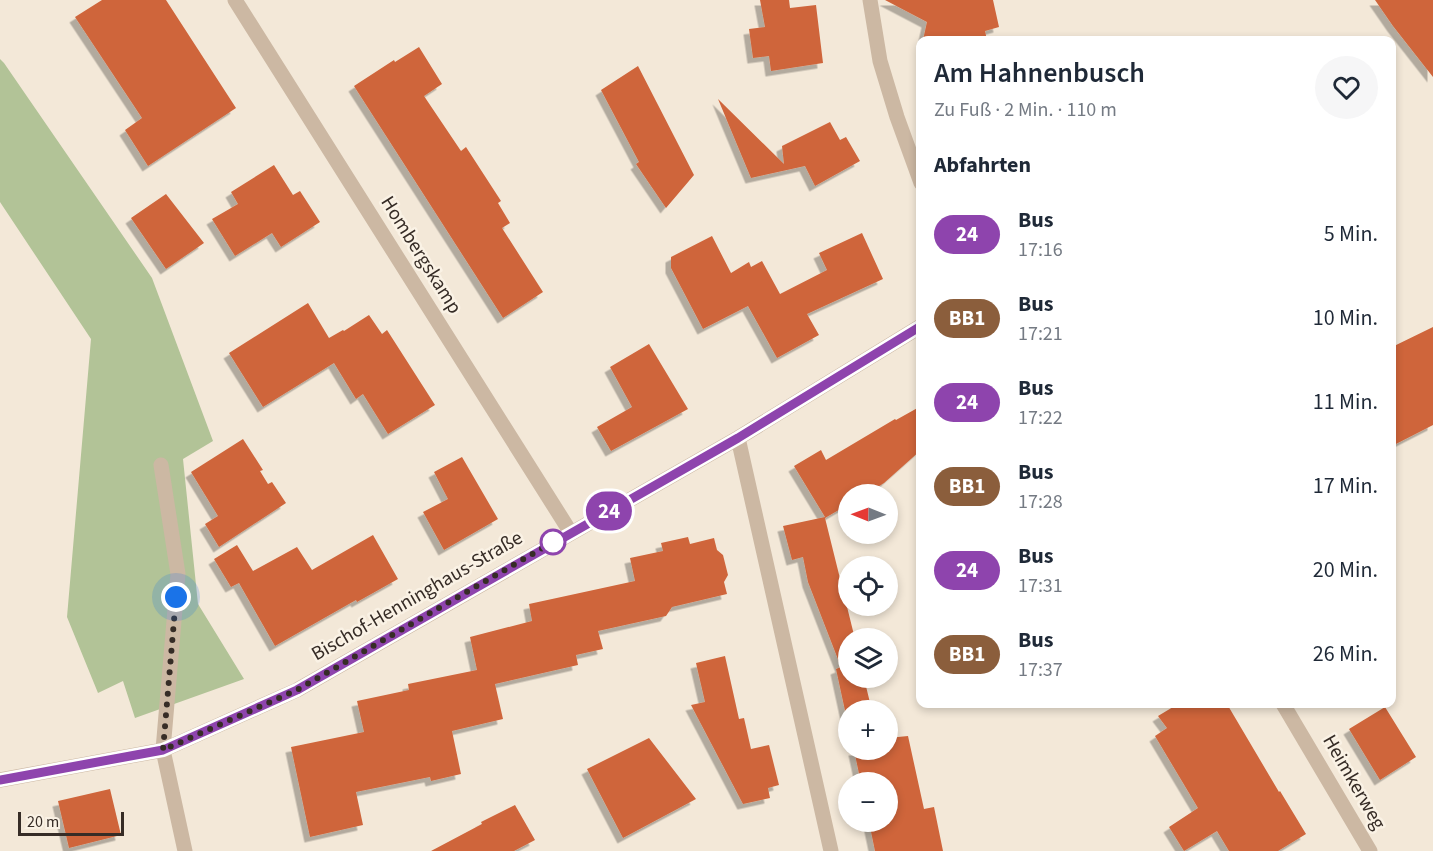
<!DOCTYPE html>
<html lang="de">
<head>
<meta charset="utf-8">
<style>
	:root { --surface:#fff; --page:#f6f6f7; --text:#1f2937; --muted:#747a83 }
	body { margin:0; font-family:"Source Sans 3",sans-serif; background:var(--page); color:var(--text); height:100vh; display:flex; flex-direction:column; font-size:22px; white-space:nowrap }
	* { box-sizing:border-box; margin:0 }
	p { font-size:20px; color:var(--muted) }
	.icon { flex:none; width:33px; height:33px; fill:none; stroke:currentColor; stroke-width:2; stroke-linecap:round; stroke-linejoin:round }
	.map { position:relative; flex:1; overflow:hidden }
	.sheet { position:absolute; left:916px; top:36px; width:480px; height:672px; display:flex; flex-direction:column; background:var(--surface); border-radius:12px; box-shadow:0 3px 9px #0003 }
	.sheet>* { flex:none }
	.badge { padding:0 12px; border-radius:20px; font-size:21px; line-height:39px }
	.needle { width:39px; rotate:271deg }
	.controls { position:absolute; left:838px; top:484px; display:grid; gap:12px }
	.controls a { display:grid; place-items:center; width:60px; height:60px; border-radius:50%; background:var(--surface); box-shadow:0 3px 9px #0003; font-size:30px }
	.scale { position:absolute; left:18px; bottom:15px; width:106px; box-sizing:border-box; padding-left:6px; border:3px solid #362c26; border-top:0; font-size:16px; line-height:21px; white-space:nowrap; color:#362c26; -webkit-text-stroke:4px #faf2e5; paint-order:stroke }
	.you { position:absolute; width:30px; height:30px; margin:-15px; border:4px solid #fff; border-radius:50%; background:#1a73e8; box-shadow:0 0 0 9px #1a73e833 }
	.map>.badge { position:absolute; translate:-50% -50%; box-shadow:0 0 0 3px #fff }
	h2 { padding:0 18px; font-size:22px; line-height:54px }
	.round { display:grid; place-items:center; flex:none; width:63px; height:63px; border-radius:32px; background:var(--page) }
	.summary { display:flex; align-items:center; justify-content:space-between; height:102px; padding:0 18px }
	h1 { font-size:28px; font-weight:600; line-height:45px }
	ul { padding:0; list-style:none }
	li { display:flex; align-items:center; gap:18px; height:84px; padding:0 18px }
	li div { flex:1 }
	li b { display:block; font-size:22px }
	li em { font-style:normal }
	li .badge { min-width:66px; font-weight:700; text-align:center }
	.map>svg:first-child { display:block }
	.green { fill:#b2c397 }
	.building { fill:#cf653b; filter:url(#shadow) }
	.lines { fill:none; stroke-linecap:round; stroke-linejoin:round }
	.minor { stroke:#ccb8a3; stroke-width:15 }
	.line-casing { stroke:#fff; stroke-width:14 }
	.line { stroke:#8e44ad; stroke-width:9 }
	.walk { stroke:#362c26; stroke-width:6; stroke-dasharray:0 10.8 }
	.stop-dot { fill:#fff; stroke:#8e44ad; stroke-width:3 }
	.labels { text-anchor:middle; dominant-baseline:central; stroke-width:5; stroke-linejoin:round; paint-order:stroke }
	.street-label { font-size:20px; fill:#362c26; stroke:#faf2e5 }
</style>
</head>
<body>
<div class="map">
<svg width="1433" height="851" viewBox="0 0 1433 851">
	<defs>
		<filter id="shadow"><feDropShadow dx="-5.5" dy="5.5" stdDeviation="0" flood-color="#0004"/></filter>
	</defs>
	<rect width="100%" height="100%" fill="#f3e8d8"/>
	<path class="green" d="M 0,59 L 4,63 L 152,278 L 213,441 L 183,459 L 198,604 L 244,679 L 135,718 L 123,681 L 98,693 L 67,617 L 91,339 L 0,202 Z"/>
	<path class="building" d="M 102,0 L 166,0 L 236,108 L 148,166 L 125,130 L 142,118 L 75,17 Z
		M 760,0 L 789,0 L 790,8 L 816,5 L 823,63 L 771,71 L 769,56 L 753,58 L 749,29 L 765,27 Z
		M 885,0 L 993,0 L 999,27 L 985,31 L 987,40 L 923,40 L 927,22 Z
		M 1375,0 L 1433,0 L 1433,77 L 1393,26 Z
		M 419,47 L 442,84 L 424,96 L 461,151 L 466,147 L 501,201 L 498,203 L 510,223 L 502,228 L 543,292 L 503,318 L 354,86 L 394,60 L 395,62 Z
		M 638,66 L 694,175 L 666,208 L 636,164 L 639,162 L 601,90 Z
		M 718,99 L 784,164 L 782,146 L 830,122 L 840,140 L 846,137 L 860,161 L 815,186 L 805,166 L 751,178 Z
		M 274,165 L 293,195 L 300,191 L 320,222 L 281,247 L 272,233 L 235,256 L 212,219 L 238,204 L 231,192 Z
		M 166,194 L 204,243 L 166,269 L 131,218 Z
		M 862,233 L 883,279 L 807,314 L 819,335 L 777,358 L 748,306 L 703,329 L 671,268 L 671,257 L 712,236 L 731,273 L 749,262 L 751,267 L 762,261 L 780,294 L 827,270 L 819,253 Z
		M 308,303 L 329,338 L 343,330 L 344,331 L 369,315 L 382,334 L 387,330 L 435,405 L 388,434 L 363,394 L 356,399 L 334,363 L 263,407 L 229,353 Z
		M 1433,327 L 1433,425 L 1392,446 L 1392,347 Z
		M 649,344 L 688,409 L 611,451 L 597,427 L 632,407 L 610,367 Z
		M 921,406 L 921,450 L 884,483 L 865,495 L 849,495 L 849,504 L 825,518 L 855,639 L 849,639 L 849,678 L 864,678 L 872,711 L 849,711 L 849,729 L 836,669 L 841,667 L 808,582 L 803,557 L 792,560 L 783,526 L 825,517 L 794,466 L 821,450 L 826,460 L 895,419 L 896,420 Z
		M 243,439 L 263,470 L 260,471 L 268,484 L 272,482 L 286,503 L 219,547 L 205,524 L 218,516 L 191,472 Z
		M 462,457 L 498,519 L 444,550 L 423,512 L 448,499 L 434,472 Z
		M 373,535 L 398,579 L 357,602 L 356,600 L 275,646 L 239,583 L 231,587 L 214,559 L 237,545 L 253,571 L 297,547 L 312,570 Z
		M 688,537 L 690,544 L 714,538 L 717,550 L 723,555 L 728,575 L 724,582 L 727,594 L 672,607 L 666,616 L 598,631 L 603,649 L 576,655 L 578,665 L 495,684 L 503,719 L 452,731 L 461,774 L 431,781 L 430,777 L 356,792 L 363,825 L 310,837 L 291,747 L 364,732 L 357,701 L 409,690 L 408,684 L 477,670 L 470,637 L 532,621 L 529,604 L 635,581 L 630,558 L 663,551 L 661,543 Z
		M 725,656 L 739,719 L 744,718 L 751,749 L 769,745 L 779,785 L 768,788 L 770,798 L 743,804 L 691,705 L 705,702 L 696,663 Z
		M 1178,704 L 1227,704 L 1279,792 L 1280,791 L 1306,834 L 1278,851 L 1229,851 L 1217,831 L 1184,851 L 1169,827 L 1198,808 L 1155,736 L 1167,728 L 1158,716 Z
		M 1385,707 L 1416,757 L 1380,780 L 1349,729 Z
		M 908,736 L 924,809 L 934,807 L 943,851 L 875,851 L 869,822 L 888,822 L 888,783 L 861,783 L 854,750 L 888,750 L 888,738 Z
		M 649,738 L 696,799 L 623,838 L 587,769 Z
		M 110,789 L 121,835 L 69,848 L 58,801 Z
		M 515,805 L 535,840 L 514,851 L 431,851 L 482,824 L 481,822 Z"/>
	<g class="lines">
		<path class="minor" d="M 235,0 L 571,533
			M 870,0 L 880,61 L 897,117 L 921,183
			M 738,438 L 831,851
			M 161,465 L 178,574 L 163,750 L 185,851
			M 1283,704 L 1370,851
			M 0,780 L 163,750 L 297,690 L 738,438 L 921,326"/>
	</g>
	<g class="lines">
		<defs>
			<path id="line" d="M 0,780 L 163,750 L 297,690 L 738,438 L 921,326"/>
		</defs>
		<use href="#line" class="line-casing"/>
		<use href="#line" class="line"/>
		<path class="walk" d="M 176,597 L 163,750 L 297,690 L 555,541 L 553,542"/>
	</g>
	<circle class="stop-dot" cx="553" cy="542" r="12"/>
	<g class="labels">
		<g class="street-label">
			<text transform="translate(421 255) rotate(58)">Hombergskamp</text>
			<text transform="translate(417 596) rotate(-30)">Bischof-Henninghaus-Straße</text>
			<text transform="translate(1354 782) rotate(60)">Heimkerweg</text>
		</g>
	</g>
</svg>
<div class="controls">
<a><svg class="needle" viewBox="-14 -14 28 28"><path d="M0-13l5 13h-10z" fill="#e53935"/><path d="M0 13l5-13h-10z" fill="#747a83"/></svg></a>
<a><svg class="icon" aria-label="locate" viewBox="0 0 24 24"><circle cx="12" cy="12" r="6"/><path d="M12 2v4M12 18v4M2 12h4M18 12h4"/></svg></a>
<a><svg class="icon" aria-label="layers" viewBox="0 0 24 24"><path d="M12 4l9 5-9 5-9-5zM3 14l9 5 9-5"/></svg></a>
<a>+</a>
<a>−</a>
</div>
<div class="scale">20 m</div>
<div class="you" style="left:176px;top:597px"></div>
<b class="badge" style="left:609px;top:511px;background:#8e44ad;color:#fff">24</b>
<section class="sheet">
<div class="summary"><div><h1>Am Hahnenbusch</h1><p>Zu Fuß · 2 Min. · 110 m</p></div><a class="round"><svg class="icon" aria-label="heart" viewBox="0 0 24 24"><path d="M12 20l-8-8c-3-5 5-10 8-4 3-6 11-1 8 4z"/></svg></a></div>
<h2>Abfahrten</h2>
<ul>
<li><span class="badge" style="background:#8e44ad;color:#fff">24</span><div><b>Bus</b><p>17:16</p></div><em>5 Min.</em></li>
<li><span class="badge" style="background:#8b5e3c;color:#fff">BB1</span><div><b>Bus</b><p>17:21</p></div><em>10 Min.</em></li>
<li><span class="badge" style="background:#8e44ad;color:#fff">24</span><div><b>Bus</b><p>17:22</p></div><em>11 Min.</em></li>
<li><span class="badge" style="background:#8b5e3c;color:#fff">BB1</span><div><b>Bus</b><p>17:28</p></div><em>17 Min.</em></li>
<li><span class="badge" style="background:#8e44ad;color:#fff">24</span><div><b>Bus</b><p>17:31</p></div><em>20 Min.</em></li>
<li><span class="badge" style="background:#8b5e3c;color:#fff">BB1</span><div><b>Bus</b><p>17:37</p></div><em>26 Min.</em></li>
</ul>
</section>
</div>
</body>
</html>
